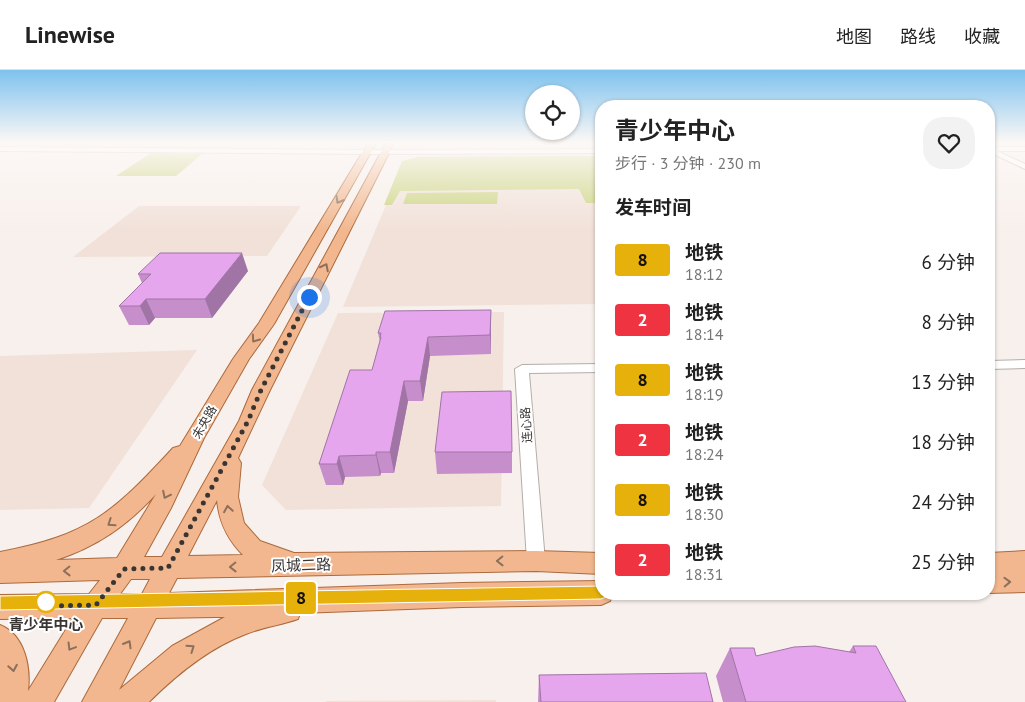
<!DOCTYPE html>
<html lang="zh">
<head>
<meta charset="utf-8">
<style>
	:root { --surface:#fff; --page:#f2f2f2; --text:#222; --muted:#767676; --line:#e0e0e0 }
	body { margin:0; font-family:"PT Sans","Noto Sans SC",sans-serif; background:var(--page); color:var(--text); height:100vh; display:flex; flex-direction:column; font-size:19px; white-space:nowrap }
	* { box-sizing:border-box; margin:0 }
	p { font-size:16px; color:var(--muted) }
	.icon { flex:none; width:28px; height:28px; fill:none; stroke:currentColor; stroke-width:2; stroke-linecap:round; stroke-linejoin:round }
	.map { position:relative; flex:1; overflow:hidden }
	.details { position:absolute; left:595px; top:30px; width:400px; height:500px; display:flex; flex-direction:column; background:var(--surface); border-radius:20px; box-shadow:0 1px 4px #0004 }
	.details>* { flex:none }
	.badge { padding:0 10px; border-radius:4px; font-size:18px; line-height:32px }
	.buttons { position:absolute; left:525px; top:15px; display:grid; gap:10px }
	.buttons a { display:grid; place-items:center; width:55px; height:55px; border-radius:50%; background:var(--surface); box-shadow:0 1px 4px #0004; font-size:25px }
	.you { position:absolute; width:25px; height:25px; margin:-12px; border:4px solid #fff; border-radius:50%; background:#1a73e8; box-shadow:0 0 0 8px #1a73e833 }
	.map>.badge { position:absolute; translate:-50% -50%; box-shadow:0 0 0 2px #fff }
	h2 { padding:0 20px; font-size:19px; line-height:45px }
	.round { display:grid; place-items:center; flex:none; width:52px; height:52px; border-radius:20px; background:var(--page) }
	.overview { display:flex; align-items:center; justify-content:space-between; height:85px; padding:0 20px }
	h1 { font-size:24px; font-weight:700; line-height:38px }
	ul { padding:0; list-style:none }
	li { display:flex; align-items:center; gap:15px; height:60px; padding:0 20px }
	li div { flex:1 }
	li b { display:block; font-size:19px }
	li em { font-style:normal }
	li .badge { min-width:55px; font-weight:700; text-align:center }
	header { display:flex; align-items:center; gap:30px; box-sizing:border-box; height:70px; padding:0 25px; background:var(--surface); border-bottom:1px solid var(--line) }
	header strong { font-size:24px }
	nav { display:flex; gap:28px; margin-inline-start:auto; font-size:18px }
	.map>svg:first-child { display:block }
	.built { fill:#f1e1d9 }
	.green { fill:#cbd480 }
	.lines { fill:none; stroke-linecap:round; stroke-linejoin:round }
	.minor-casing { stroke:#b5ada9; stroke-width:2 }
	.major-casing { stroke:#ac6a3d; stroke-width:2 }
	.minor { fill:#fff; fill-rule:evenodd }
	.major { fill:#f2b78e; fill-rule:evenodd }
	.wall { fill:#c68fcc }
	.shaded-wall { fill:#a174a6 }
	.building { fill:#e6a6ed; stroke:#a174a6 }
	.oneway { stroke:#8c705c }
	.line { fill:#e6b10b; stroke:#fff }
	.walk { stroke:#383533; stroke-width:5; stroke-dasharray:0 9 }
	.stop-dot { fill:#fff; stroke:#e6b10b; stroke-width:2.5 }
	.labels { text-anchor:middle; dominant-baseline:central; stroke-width:4; stroke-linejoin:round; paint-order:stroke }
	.street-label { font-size:12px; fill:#383533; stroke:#fff }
	.near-street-label { font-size:15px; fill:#383533; stroke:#fff }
	.near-stop-label { font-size:15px; font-weight:bold; fill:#383533; stroke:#fff }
</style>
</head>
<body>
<header>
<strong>Linewise</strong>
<nav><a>地图</a><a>路线</a><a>收藏</a></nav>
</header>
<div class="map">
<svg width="1025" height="632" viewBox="0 0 1025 632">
	<rect width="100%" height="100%" fill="#f8f0ec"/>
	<path class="built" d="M 0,73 L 196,73 L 186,79 L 0,76 Z
		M 601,85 L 601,234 L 343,237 L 405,90 L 419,86 Z
		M 139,136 L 301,136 L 267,186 L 73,187 Z
		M 504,242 L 501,436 L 286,440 L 262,415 L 338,243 Z
		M 197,280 L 89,438 L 0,440 L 0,286 Z
		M 496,630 L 496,632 L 325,632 L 327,631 Z"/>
	<path class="green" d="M 151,83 L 202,84 L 176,106 L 116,106 Z
		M 598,86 L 601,93 L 601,133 L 586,133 L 579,119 L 400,121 L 392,135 L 384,135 L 402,91 L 418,87 Z
		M 498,122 L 497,134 L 403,134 L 407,123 Z"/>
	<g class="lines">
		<defs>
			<path id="minor" d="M 0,77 L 367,80 L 601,79 L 601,83 L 367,84 L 0,81 Z
				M 1025,77 L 1025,81 L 997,81 L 1025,94 L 1025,99 L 989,82 L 989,78 L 991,77 Z
				M 1025,290 L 1025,298 L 989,299 L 989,291 Z
				M 601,294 L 601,302 L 529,303 L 545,491 L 543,497 L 536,499 L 529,497 L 527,491 L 515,299 L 522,295 Z"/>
			<path id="major" d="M 368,73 L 376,73 L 274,254 L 249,289 L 204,368 L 171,438 L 144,487 L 162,487 L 239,351 L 252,320 L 386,73 L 394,73 L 270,320 L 238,388 L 241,393 L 238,427 L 244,453 L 260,471 L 294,483 L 536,481 L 601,483 L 601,504 L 536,501 L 177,508 L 169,523 L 462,513 L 601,511 L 601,524 L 613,524 L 610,531 L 601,535 L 462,537 L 300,543 L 298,549 C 281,555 263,557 246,564 C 209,578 177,604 149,632 L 113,632 L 115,628 L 113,632 L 82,632 L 128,548 L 102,548 L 54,632 L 0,632 L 0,555 C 25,565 31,597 28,621 L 73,548 L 0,549 L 0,525 L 89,524 L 100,510 L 0,513 L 0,482 C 89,465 113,443 173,378 L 180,376 L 233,289 L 259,253 ZM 156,424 L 117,488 L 56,490 C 96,477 127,456 156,424 ZM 217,430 C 219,452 227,469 243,485 L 188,486 ZM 131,509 L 150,509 L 142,524 L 120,524 ZM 215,547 L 225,547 L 172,576 L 119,620 L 156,548 Z
				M 1025,481 L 1025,522 L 989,523 L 989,483 Z"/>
		</defs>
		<use href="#minor" class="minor-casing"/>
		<use href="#major" class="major-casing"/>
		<use href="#minor" class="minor"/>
		<use href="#major" class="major"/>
	</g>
	<path class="wall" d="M 248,201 L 212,248 L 155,248 L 149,255 L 129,255 L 119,236 L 142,213 L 138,204 Z
		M 491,240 L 491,284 L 430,286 L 423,331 L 408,331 L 394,403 L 381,403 L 380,406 L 345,407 L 343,415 L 326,415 L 319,394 L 372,300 L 380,272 L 378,263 Z
		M 435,382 L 512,382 L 512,403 L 437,404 Z
		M 853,576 L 906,632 L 723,632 L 716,606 L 730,578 L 756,586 L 849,582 Z
		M 539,605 L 713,632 L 538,632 Z"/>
	<path class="shaded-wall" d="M 242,183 L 248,201 L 212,248 L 205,229 Z
		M 146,229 L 155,248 L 149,255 L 140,236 Z
		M 491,240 L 491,284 L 490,265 Z
		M 428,267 L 430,286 L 423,331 L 420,311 Z
		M 404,311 L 408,331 L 394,403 L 390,382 Z
		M 376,382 L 381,403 L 380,406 L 376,385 Z
		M 339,386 L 345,407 L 343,415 L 337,394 Z"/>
	<path class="building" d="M 160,183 L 242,183 L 205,229 L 146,229 L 140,236 L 119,236 L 151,204 L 138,204 Z
		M 491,240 L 490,265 L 428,267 L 420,311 L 404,311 L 390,382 L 376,382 L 376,385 L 339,386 L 337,394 L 319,394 L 350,300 L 372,300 L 381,267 L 380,267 L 381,263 L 378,263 L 385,241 Z
		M 511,321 L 512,382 L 435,382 L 442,322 Z
		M 815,576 L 856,583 L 853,576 L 876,576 L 906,632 L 746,632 L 730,578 L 754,578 L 756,586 L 794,577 Z
		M 706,603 L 713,632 L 541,632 L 539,605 Z"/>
	<defs><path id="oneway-chevron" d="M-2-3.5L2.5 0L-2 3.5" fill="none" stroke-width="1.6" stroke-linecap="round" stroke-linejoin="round" transform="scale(1.25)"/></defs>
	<g class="oneway">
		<use href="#oneway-chevron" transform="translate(339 130) rotate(120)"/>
		<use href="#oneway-chevron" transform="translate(325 197) rotate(-63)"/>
		<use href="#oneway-chevron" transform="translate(255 269) rotate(125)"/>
		<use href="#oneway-chevron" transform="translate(166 425) rotate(116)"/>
		<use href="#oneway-chevron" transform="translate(228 439) rotate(-99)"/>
		<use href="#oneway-chevron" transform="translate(111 453) rotate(146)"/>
		<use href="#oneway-chevron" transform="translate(500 491) rotate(179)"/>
		<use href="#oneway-chevron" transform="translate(233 497) rotate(179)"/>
		<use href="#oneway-chevron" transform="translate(67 501) rotate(179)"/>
		<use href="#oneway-chevron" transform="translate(1007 512) rotate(-2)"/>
		<use href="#oneway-chevron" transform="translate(128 574) rotate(-60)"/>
		<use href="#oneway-chevron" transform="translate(71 577) rotate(121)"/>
		<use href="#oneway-chevron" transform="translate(191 578) rotate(-35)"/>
		<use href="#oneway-chevron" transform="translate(13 598) rotate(80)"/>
	</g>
	<linearGradient id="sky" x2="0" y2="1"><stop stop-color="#7ec2ee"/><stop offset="0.45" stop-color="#fcf8f6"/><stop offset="1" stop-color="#fcf8f6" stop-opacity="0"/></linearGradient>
	<rect width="1025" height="161" fill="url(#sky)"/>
	<path class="line" d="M 601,516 L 606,518 L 608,523 L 606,527 L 601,529 L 0,540 L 0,526 Z"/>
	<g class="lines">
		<path class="walk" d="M 46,532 L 48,536 L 96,535 L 124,499 L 168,498 L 248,351 L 261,320 L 309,227"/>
	</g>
	<circle class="stop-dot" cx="46" cy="532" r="10"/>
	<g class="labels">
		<g class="street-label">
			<text transform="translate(204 352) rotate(-60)">未央路</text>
			<text transform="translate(526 355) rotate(-94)">连心路</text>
		</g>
		<g class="near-street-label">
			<text transform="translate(301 495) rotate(-2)">凤城二路</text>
		</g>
		<g class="near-stop-label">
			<text x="46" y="554">青少年中心</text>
		</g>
	</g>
</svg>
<div class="buttons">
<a><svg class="icon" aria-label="locate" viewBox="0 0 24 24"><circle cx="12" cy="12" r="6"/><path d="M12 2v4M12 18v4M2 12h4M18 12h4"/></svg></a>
</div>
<div class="you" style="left:309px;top:227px"></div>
<b class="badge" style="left:301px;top:528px;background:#e6b10b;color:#111">8</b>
<section class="details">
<div class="overview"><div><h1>青少年中心</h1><p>步行 · 3 分钟 · 230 m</p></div><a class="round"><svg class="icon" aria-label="heart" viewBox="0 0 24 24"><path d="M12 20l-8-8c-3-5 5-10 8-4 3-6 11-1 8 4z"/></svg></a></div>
<h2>发车时间</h2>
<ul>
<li><span class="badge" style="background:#e6b10b;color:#111">8</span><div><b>地铁</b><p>18:12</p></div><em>6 分钟</em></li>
<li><span class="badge" style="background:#ef3340;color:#fff">2</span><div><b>地铁</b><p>18:14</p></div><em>8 分钟</em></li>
<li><span class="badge" style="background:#e6b10b;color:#111">8</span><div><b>地铁</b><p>18:19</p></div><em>13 分钟</em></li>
<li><span class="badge" style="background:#ef3340;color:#fff">2</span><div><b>地铁</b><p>18:24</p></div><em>18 分钟</em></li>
<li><span class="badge" style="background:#e6b10b;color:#111">8</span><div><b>地铁</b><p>18:30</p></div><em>24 分钟</em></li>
<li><span class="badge" style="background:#ef3340;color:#fff">2</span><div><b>地铁</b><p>18:31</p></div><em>25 分钟</em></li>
</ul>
</section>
</div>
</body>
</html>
